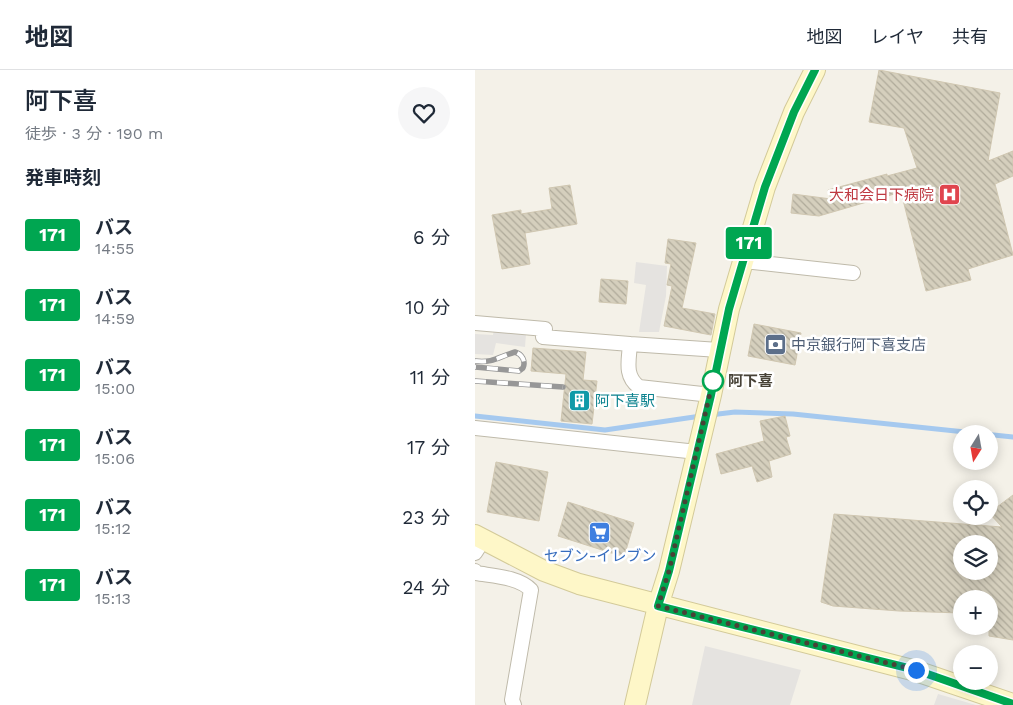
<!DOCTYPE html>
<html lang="ja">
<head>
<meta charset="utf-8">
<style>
	:root { --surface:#fff; --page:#f6f6f7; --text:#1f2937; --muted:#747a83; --line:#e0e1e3 }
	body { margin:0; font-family:"Work Sans","Noto Sans JP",sans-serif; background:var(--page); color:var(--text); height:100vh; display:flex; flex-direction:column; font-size:19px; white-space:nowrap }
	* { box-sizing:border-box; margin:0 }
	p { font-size:16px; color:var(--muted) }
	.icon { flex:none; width:28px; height:28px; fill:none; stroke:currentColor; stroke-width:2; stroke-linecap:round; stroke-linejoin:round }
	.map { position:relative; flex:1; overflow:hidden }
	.details { display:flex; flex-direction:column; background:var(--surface); width:475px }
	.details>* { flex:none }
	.badge { padding:0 10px; border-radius:4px; font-size:18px; line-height:32px }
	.needle { width:32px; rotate:191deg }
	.controls { position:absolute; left:478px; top:355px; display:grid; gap:10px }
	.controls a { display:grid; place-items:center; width:45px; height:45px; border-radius:50%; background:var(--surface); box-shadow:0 2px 12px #0003; font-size:25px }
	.you { position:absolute; width:25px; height:25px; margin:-12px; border:4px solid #fff; border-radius:50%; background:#1a73e8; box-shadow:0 0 0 8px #1a73e833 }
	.map>.badge { position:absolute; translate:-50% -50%; box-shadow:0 0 0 2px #fff }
	h2 { padding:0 25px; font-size:19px; line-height:45px }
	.round { display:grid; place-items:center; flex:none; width:52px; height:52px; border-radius:26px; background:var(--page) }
	.overview { display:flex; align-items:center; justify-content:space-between; height:85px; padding:0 25px }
	h1 { font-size:24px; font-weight:600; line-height:38px }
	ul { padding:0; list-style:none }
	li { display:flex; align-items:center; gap:15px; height:70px; padding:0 25px }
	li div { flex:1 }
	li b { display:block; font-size:19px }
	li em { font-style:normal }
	li .badge { min-width:55px; font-weight:700; text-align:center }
	header { display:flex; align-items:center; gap:30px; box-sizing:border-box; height:70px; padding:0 25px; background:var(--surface); border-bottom:1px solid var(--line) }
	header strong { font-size:24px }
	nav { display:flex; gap:28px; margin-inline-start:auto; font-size:18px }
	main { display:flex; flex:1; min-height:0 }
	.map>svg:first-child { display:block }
	.parking { fill:#e5e3e0 }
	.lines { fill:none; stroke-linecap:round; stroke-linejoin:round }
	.stream { stroke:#a5c9ef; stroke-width:5 }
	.building { fill:url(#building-back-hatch); stroke:#d0c7b1; fill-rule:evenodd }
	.street-casing { stroke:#bfbaaa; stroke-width:16 }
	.secondary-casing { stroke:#d3ca99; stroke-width:22 }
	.street { stroke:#fff; stroke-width:14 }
	.secondary { stroke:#fef7c8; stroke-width:20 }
	.rail-casing { stroke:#979797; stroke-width:5.5 }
	.rail { stroke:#fff; stroke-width:4; stroke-dasharray:11; stroke-linecap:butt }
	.line-casing { stroke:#fff; stroke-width:11 }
	.line { stroke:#00a651; stroke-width:8 }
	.walk { stroke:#474237; stroke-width:5; stroke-dasharray:0 9 }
	.stop-dot { fill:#fff; stroke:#00a651; stroke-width:2.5 }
	.labels { text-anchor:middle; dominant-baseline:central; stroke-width:5; stroke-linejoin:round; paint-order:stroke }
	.health-label { font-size:15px; fill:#be3a42; stroke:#fff; text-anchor:end }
	.service-label { font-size:15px; fill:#4e5e75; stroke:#fff; text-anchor:start }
	.stop-label { font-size:15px; font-weight:bold; fill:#474237; stroke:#fff; text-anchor:start }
	.culture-label { font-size:15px; fill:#0d838f; stroke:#fff; text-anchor:start }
	.shop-label { font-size:15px; fill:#366cbe; stroke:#fff }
</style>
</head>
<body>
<header>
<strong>地図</strong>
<nav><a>地図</a><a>レイヤ</a><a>共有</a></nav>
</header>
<main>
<section class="details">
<div class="overview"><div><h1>阿下喜</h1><p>徒歩 · 3 分 · 190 m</p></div><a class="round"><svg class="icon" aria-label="heart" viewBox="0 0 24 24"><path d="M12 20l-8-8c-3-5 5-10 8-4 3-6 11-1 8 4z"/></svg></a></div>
<h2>発車時刻</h2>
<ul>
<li><span class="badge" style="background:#00a651;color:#fff">171</span><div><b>バス</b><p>14:55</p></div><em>6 分</em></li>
<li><span class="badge" style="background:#00a651;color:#fff">171</span><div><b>バス</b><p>14:59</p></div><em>10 分</em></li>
<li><span class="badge" style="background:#00a651;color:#fff">171</span><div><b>バス</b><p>15:00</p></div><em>11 分</em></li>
<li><span class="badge" style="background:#00a651;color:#fff">171</span><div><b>バス</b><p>15:06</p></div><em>17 分</em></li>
<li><span class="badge" style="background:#00a651;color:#fff">171</span><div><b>バス</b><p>15:12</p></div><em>23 分</em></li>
<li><span class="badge" style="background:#00a651;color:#fff">171</span><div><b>バス</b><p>15:13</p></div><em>24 分</em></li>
</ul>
</section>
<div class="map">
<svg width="538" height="635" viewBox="0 0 538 635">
	<defs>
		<pattern id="building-back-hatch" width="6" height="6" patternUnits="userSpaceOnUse" patternTransform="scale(1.25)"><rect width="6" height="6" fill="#d5cfbd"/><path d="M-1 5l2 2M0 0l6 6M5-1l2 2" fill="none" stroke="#afaa9a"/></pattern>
	</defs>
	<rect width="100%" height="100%" fill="#f4f1e8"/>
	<path class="parking" d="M 161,192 L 192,196 L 191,226 L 184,262 L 164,262 L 171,215 L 159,213 Z
		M 19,259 L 51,264 L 50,277 L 21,273 L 18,285 L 0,284 L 0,264 L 18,265 Z
		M 230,576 L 326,600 L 315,635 L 217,635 Z
		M 463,624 L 501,635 L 459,635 Z"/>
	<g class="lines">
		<path class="stream" d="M 235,345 L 260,342 L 318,344 L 538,367
			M 0,346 L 130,360 L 226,346"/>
	</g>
	<path class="building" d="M 404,0 L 525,23 L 513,91 L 538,81 L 538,106 L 520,114 L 538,185 L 493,199 L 496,210 L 451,221 L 426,122 L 344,146 L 316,143 L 318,124 L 356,129 L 353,120 L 412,104 L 412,106 L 442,98 L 429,58 L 394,52 Z
		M 95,115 L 102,154 L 50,163 L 55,194 L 27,199 L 17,145 L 46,140 L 46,144 L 77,139 L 74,118 Z
		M 193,169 L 221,173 L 207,238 L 240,244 L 236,265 L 189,256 L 197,216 L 192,215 L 196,194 L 190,193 Z
		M 126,209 L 153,211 L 151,234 L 124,232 Z
		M 279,254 L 326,263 L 320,295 L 273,286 Z
		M 58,278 L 111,282 L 108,310 L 122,311 L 117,354 L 86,351 L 91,304 L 56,301 Z
		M 310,346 L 315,366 L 311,367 L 316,384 L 294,391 L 297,407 L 282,412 L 277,396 L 246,404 L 241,384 L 289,371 L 285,351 Z
		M 21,392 L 73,402 L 64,451 L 12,442 Z
		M 538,425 L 538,570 L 514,566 L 514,529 L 486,529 L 486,543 L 424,541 L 358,536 L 346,532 L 359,444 L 527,457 L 514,443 ZM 486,474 L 519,474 L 517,501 L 486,501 Z
		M 93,432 L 159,453 L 149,487 L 83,466 Z"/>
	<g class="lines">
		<defs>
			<path id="street" d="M 269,191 L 378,203
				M 0,253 L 70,259 L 68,267 L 155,274
				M 236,325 L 164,317 C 149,306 154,290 155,274 L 244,280
				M 0,358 L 222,382
				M 0,483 L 9,469
				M 0,501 L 1,503 C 18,506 44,507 56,520 L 37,630 L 39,635"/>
			<path id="secondary" d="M 0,465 L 69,501 L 104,514 L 441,601 L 538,634
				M 160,635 L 183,536 L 194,501 L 236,325 L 254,239 L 290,117 L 319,42 L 340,0"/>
		</defs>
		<use href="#street" class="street-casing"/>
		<use href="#secondary" class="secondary-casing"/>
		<use href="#street" class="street"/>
		<use href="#secondary" class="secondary"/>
		<defs>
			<path id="rail" d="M 0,291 C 19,293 23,287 40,282 C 47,284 51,291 48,298 L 44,301 L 0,297
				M 0,311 L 88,317"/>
		</defs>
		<use href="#rail" class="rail-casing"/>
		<use href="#rail" class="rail"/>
	</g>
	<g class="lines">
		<defs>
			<path id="line" d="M 340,0 L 319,42 L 290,117 L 254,239 L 236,325 L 194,501 L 183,536 L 441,600 L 538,634"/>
		</defs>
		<use href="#line" class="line-casing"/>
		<use href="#line" class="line"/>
		<path class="walk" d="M 238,311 L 238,310 L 194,501 L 183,536 L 441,600"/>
	</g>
	<defs>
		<symbol id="hospital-square" viewBox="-11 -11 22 22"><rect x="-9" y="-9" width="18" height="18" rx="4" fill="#e0444e" stroke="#fff"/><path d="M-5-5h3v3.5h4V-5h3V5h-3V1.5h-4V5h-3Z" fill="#fff"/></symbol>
		<symbol id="bank-square" viewBox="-11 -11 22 22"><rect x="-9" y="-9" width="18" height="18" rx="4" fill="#5c6f8a" stroke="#fff"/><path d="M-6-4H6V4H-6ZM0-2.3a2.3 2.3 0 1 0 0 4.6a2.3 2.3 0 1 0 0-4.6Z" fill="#fff"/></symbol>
		<symbol id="building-square" viewBox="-11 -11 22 22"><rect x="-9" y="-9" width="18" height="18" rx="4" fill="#0f9aa8" stroke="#fff"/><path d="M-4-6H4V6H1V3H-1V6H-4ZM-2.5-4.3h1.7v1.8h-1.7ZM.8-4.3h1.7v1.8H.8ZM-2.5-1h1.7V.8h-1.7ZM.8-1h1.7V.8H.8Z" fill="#fff"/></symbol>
		<symbol id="supermarket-square" viewBox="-11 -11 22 22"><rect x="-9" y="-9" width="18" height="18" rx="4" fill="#3f7fe0" stroke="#fff"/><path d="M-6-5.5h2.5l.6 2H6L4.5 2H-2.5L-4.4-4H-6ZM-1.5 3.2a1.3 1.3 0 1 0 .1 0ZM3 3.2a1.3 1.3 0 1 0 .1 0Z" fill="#fff"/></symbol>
	</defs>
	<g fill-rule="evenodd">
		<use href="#hospital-square" x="462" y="112" width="25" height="25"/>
		<use href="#bank-square" x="288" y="262" width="25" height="25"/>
		<use href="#building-square" x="92" y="318" width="25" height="25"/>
		<use href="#supermarket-square" x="112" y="450" width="25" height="25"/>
	</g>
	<circle class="stop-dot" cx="238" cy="311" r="10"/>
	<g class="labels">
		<g class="health-label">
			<text x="459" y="125">大和会日下病院</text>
		</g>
		<g class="service-label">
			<text x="316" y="275">中京銀行阿下喜支店</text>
		</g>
		<g class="stop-label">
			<text x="253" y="311">阿下喜</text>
		</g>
		<g class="culture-label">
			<text x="120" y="331">阿下喜駅</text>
		</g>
		<g class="shop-label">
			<text x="125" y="486">セブン-イレブン</text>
		</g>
	</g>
</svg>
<div class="controls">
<a><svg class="needle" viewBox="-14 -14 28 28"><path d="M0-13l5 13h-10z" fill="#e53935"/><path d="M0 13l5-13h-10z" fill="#747a83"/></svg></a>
<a><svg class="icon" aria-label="locate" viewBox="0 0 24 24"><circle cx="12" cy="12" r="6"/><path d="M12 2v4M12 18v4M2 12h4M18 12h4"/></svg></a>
<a><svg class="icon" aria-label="layers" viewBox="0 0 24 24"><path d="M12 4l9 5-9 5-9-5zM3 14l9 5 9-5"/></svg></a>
<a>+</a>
<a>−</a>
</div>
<div class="you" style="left:441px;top:600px"></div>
<b class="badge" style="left:274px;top:173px;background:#00a651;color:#fff">171</b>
</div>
</main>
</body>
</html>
